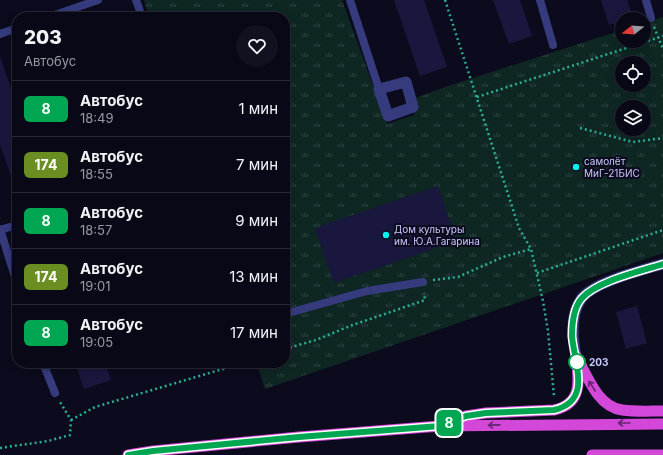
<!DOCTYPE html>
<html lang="ru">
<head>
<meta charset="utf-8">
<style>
	:root { --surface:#090816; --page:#12111f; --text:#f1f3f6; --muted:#999aa1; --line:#292935 }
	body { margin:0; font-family:Inter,sans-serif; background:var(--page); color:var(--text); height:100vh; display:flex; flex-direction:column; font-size:15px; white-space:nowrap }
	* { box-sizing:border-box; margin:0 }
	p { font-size:13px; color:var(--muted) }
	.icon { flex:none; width:22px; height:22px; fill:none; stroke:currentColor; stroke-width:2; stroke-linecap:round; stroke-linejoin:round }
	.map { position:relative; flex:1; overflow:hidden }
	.panel { position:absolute; left:12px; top:12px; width:278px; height:356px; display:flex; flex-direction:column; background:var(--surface); border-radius:16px; box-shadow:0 2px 10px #0003,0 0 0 1px var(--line) }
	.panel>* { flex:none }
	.badge { padding:0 8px; border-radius:6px; font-size:14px; line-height:26px }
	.needle { width:26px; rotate:253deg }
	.controls { position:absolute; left:615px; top:12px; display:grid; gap:8px }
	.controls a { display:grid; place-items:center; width:36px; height:36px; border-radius:50%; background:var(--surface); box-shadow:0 2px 10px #0003,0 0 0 1px var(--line); font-size:20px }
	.map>.badge { position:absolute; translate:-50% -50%; box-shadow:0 0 0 2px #fff }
	.round { display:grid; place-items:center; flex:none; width:42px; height:42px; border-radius:21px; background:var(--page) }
	.headline { display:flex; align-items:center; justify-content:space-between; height:68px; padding:0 12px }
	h1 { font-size:19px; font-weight:800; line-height:30px }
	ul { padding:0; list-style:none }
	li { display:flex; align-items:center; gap:12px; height:56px; padding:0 12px; border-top:1px solid var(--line) }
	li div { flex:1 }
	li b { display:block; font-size:15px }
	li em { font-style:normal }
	li .badge { min-width:44px; font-weight:700; text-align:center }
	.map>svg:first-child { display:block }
	.park { fill:url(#park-tufts); fill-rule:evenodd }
	.building { fill:#1a173e }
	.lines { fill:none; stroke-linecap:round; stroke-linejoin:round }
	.path { stroke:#2ab098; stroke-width:2.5; stroke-dasharray:2 3; stroke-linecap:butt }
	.service { stroke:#353b7d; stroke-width:8 }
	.pedestrian { stroke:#353b7d; stroke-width:11 }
	.minor { stroke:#353b7d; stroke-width:11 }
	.trunk { stroke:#d448d9; stroke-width:11 }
	.oneway { stroke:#662672 }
	.line-casing { stroke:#fff; stroke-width:9 }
	.line { stroke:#00a651; stroke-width:6 }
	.poi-dot { fill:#00f2ee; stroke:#0c0b1d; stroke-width:1.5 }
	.stop-dot { fill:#fff; stroke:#00a651; stroke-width:2 }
	.labels { text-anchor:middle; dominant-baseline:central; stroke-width:4; stroke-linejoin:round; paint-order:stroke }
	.poi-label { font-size:10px; fill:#c7c7ff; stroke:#0c0b1d; text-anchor:start }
	.stop-label { font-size:10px; font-weight:bold; fill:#c7c7ff; stroke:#0c0b1d; text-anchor:start }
</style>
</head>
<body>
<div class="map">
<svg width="663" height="455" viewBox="0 0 663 455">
	<defs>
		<pattern id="park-tufts" width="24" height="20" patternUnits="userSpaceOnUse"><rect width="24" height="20" fill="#0e2723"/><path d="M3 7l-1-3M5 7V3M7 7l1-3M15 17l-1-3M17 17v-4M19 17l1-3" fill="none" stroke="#304544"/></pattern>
	</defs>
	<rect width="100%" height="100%" fill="#0c0b1d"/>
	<path class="park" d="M 144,0 L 342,0 L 387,124 L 414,115 L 413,99 L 445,87 L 622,30 L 622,41 L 644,41 L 644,23 L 663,17 L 663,253 L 265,389 L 257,363 L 285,363 L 285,17 L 149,17 ZM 622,63 L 644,63 L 644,85 L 622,85 ZM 622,107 L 644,107 L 644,129 L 622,129 Z"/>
	<path class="building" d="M 394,0 L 424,0 L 447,67 L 420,76 Z
		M 493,0 L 520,0 L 532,36 L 509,44 Z
		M 601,0 L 627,0 L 633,17 L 622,19 L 622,21 L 609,25 Z
		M 0,56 L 17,106 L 17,194 L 0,144 Z
		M 438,186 L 456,241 L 334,283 L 315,228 Z
		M 637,306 L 647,343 L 626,349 L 616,312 Z
		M 75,363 L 105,363 L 111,380 L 84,389 Z"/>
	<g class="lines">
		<path class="path" d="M 445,0 L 519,228 L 531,249 L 543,301 L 548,331 L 554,396
			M 654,27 L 663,49
			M 477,97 L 663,36
			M 580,128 L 633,142 L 663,138
			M 537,273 L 663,230
			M 433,280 L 458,277 L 503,257 L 531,249
			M 285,349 L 316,340 L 350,326 L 425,300 L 424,293
			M 71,420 L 95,407 L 243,363
			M 0,448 L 48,441 L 70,435 L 71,420 L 60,402"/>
		<path class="service" d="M 136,0 L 142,17
			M 350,0 L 379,89
			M 540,0 L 553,45
			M 646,0 L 651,18
			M 49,17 L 98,0
			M 0,34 L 17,28
			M 0,229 L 17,283
			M 0,230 L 17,225
			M 285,314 L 367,291 L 423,282
			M 43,363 L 55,393"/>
		<path class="pedestrian" d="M 406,82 L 413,107 L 388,116 L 379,89 Z"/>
		<path class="minor" d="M 576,356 C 572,337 570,316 581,299 C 593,282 643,270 663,264"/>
		<path class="trunk" d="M 580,363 C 589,381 600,407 622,410 C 636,412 650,411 663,411
			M 448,423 L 466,416 L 486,413 L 554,410 C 583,404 579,380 576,356
			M 128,455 L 153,451 L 299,437 L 440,426 L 663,424
			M 592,455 L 663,455"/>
	</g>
	<defs><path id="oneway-shaft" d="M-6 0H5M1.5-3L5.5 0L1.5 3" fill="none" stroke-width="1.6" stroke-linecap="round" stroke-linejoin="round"/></defs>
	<g class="oneway">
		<use href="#oneway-shaft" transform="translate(592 386) rotate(-123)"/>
		<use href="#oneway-shaft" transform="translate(624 423) rotate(-180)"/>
		<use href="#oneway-shaft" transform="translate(494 425) rotate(179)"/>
	</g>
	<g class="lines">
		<defs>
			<path id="line" d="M 128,455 L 153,451 L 299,437 L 440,426 L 466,416 L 486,413 L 554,410 C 593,401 574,362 572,336 C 572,324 574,307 582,298 C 597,281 641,271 663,264"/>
		</defs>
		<use href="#line" class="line-casing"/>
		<use href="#line" class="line"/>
	</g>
	<g class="poi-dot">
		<circle cx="576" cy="167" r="4"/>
		<circle cx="386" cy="235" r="4"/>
	</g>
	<circle class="stop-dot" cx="577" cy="362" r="8"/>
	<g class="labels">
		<g class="poi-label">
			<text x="584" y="161">самолёт<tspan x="584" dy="12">МиГ-21БИС</tspan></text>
			<text x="394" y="229">Дом культуры<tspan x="394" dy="12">им. Ю.А.Гагарина</tspan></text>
		</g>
		<g class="stop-label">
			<text x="589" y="362">203</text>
		</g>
	</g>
</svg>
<div class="controls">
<a><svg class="needle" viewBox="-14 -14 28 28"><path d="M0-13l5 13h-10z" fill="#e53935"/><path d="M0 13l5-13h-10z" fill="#999aa1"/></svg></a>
<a><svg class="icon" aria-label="locate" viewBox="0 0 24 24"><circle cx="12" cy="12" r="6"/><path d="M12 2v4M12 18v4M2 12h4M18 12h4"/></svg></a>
<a><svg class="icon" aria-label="layers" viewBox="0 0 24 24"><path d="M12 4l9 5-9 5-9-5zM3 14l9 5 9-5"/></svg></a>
</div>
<b class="badge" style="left:449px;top:423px;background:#00a651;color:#fff">8</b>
<section class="panel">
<div class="headline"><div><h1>203</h1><p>Автобус</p></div><a class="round"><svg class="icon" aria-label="heart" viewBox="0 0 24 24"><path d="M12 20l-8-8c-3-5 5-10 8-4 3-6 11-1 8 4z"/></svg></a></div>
<ul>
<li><span class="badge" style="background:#00a651;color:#fff">8</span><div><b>Автобус</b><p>18:49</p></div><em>1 мин</em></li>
<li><span class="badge" style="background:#6b8e23;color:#fff">174</span><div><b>Автобус</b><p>18:55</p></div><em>7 мин</em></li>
<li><span class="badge" style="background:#00a651;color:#fff">8</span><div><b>Автобус</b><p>18:57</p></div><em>9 мин</em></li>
<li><span class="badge" style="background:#6b8e23;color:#fff">174</span><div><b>Автобус</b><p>19:01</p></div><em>13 мин</em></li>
<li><span class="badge" style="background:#00a651;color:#fff">8</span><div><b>Автобус</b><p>19:05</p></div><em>17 мин</em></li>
</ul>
</section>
</div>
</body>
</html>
